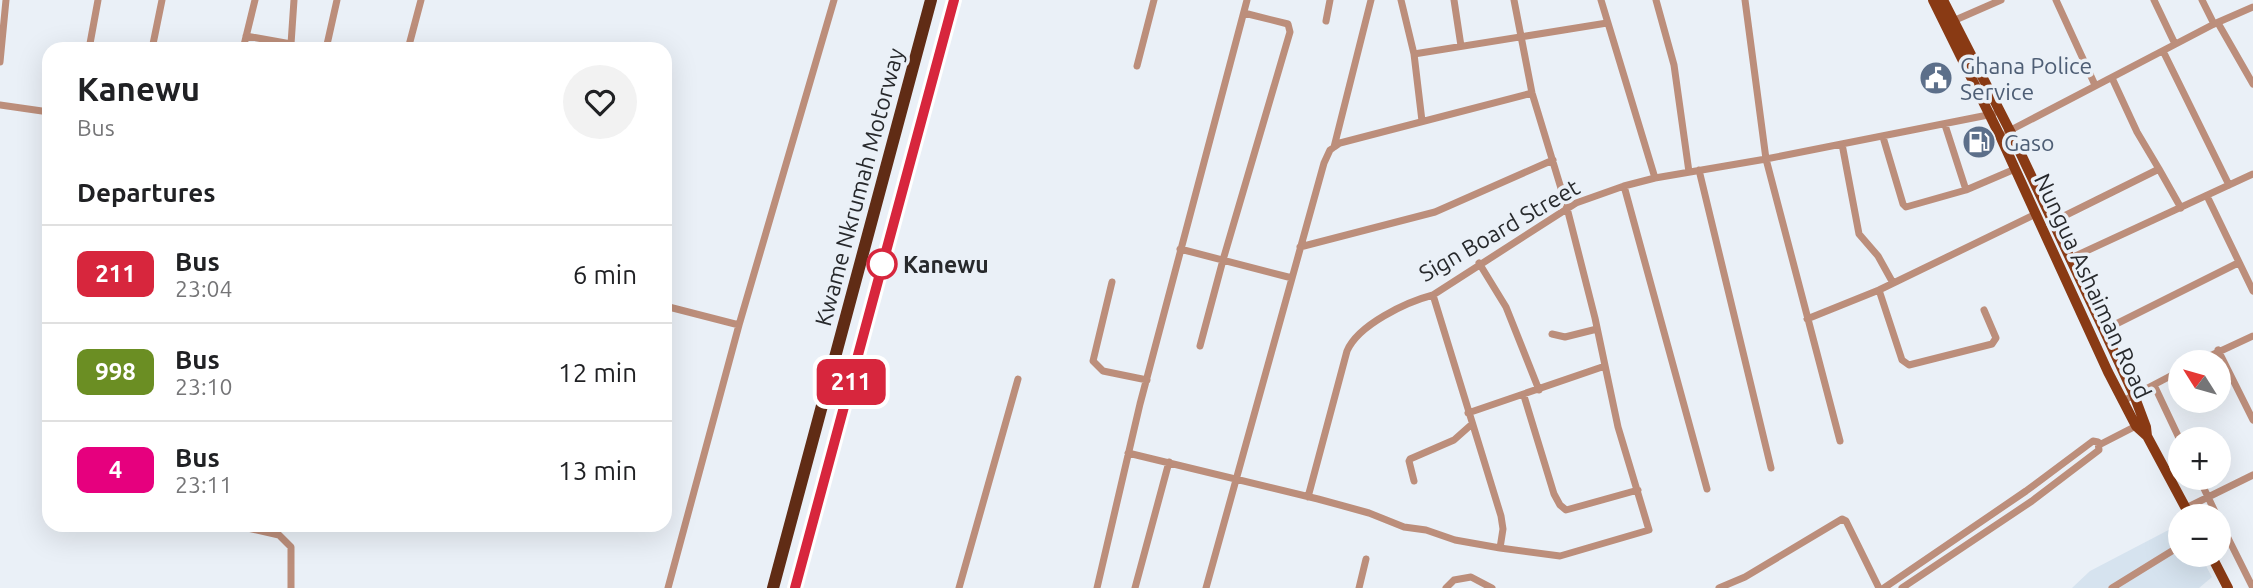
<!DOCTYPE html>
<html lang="en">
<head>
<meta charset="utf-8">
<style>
	:root { --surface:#fff; --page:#f2f2f2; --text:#202124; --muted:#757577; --line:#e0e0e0 }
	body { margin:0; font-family:Ubuntu,sans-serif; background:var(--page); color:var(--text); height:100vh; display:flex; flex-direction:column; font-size:26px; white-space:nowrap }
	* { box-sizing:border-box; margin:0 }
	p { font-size:23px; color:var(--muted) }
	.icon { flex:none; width:38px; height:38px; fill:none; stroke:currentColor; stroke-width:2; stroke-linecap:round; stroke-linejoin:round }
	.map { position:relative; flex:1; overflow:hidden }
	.panel { position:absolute; left:42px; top:42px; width:630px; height:490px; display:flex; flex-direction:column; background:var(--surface); border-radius:21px; box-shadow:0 7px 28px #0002 }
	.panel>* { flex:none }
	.badge { padding:0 14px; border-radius:10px; font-size:24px; line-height:46px }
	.needle { width:46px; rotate:307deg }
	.tools { position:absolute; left:2168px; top:350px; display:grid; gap:14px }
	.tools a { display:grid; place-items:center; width:63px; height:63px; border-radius:50%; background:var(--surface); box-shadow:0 7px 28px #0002; font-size:35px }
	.map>.badge { position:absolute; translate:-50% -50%; box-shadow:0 0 0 4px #fff }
	h2 { padding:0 35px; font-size:26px; line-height:63px }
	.round { display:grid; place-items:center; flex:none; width:74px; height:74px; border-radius:37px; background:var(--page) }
	.summary { display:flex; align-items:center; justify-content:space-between; height:119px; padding:0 35px }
	h1 { font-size:33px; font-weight:700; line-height:52px }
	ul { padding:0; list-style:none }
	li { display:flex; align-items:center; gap:21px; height:98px; padding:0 35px; border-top:2px solid var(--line) }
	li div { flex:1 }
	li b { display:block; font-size:26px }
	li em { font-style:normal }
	li .badge { min-width:77px; font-weight:700; text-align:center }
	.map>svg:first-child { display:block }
	.built { fill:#d6e3ef }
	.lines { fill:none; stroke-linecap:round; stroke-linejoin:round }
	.minor { stroke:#bc8e7b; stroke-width:7 }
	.primary { stroke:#893a14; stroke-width:10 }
	.motorway { stroke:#602c15; stroke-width:12 }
	.line-casing { stroke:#fff; stroke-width:16 }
	.line { stroke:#d7263d; stroke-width:10 }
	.stop-dot { fill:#fff; stroke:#d7263d; stroke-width:3.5 }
	.labels { text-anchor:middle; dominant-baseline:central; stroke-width:7; stroke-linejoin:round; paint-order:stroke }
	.service-label { font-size:23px; fill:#4e5e75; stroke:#eaf0f7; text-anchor:start }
	.street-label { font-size:23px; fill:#27292c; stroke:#eaf0f7 }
	.stop-label { font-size:23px; font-weight:bold; fill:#27292c; stroke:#eaf0f7; text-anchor:start }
</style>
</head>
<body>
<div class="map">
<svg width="2253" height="588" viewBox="0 0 2253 588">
	<rect width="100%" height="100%" fill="#eaf0f7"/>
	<path class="built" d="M 2180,524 L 2180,555 L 2200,555 L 2212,577 L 2199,588 L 2072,588 L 2090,571 Z"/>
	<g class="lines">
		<path class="minor" d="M 1401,0 L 1414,54 L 1422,121
			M 1454,0 L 1461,46
			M 1601,0 L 1655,178
			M 1656,0 L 1674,65 L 1689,172
			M 1745,0 L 1766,159 L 1840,441
			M 2056,0 L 2095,85
			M 2154,0 L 2175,44
			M 2202,0 L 2214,24
			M 1326,21 L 1330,0
			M 1953,21 L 2001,0
			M 2218,23 L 2253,84
			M 246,36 L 319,49
			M 291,44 L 294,0
			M 89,49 L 98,0
			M 152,49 L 162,0
			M 243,49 L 255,0
			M 326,49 L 337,0
			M 408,49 L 421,0
			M 2163,51 L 2229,185
			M 1414,54 L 1607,23
			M 0,62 L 6,0
			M 1137,66 L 1154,0
			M 0,105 L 49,112
			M 1945,125 L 1966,190
			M 2007,132 L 2214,24 L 2253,7
			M 1883,137 L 1903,204 L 1906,207 L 1966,190 L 2015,169
			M 1842,144 L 1859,234 L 1878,256 L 1893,283
			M 1334,147 L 1371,0
			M 2159,169 L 2181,208
			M 1699,170 L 1771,468
			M 1624,186 L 1707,489
			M 2207,196 L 2253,291
			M 2052,222 L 2159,169 L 2137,132 L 2112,78
			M 1300,247 L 1435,212 L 1553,160
			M 1180,249 L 1292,278
			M 2069,259 L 2253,174
			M 1479,263 L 1506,307 L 1539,390
			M 1112,282 L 1093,361 L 1103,371 L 1147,380
			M 1879,290 L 1902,360 L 1909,365 L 1992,344 L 1996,338 L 1984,310
			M 665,306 L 739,325
			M 1807,319 L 1879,290 L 2036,214
			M 2104,330 L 2238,263
			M 1552,334 L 1565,337 L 1597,329
			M 1200,346 L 1223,260 L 1290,32 L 1288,24 L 1244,13
			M 2218,350 L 2253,420
			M 2197,362 L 2253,336
			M 2154,385 L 2180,440
			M 1524,396 L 1554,494 L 1560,505 L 1566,510 L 1638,490
			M 2123,401 L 2180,371
			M 1468,413 L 1605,366
			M 2099,445 L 2136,426
			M 1128,453 L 1318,499 L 1369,513 L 1404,527 L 1426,530 L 1455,540 L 1500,548 L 1503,529 L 1501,516 L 1433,295
			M 2199,478 L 2217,516
			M 1414,481 L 1409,461 L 1410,459 L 1454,440 L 1472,424
			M 1308,497 L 1347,351 C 1358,325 1406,302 1433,295 L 1576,203 L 1624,186 L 1655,178 L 1766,159 L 1993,114
			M 2186,508 L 2253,475
			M 2219,520 L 2253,588
			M 234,525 L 279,535 L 291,547 L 291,588
			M 1500,548 L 1560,556 L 1649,530 L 1618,427 L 1595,318 L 1567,208 L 1532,93 L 1514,0
			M 668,588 L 739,325 L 834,0
			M 959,588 L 1018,379
			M 1097,588 L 1140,404 L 1247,0
			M 1135,588 L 1169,462
			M 1206,588 L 1324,163 L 1330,150 L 1340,143 L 1532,93
			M 1359,588 L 1366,559
			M 1446,588 L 1454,580 L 1471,577 L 1492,588
			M 1719,588 L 1745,577 L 1842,519 L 1846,521 L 1879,588
			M 1884,588 L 2026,491 L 2093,441 L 2098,442 L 2099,450 L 2032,501 L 1902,588
			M 2112,588 L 2180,546"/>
		<path class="primary" d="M 1933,0 L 2000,136 L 2108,372 L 2136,426 L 2147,436 L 2190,516
			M 1943,0 L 2010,131 L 2104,330 L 2134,395 L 2146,427 L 2147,436
			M 2211,555 L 2228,588"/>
		<path class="motorway" d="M 773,588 L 931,0
			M 795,588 L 954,0"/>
	</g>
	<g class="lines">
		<defs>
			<path id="line" d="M 795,588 L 954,0"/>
		</defs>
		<use href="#line" class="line-casing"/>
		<use href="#line" class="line"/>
	</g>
	<defs>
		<symbol id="civic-disc" viewBox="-11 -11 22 22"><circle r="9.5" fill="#5c6f8a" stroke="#eaf0f7"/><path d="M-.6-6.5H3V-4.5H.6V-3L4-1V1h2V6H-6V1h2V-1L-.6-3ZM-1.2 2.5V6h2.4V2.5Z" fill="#fff"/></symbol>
		<symbol id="fuel-disc" viewBox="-11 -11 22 22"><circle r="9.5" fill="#5c6f8a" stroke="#eaf0f7"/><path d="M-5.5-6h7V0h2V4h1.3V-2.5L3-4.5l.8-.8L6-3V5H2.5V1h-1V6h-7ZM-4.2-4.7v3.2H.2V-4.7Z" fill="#fff"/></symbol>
	</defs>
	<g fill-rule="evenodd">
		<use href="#civic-disc" x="1917" y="59" width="38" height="38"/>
		<use href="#fuel-disc" x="1960" y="123" width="38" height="38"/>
	</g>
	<circle class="stop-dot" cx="882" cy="264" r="14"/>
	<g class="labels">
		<g class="service-label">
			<text x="1960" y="65">Ghana Police<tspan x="1960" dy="26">Service</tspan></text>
			<text x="2004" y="142">Gaso</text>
		</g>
		<g class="street-label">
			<text transform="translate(859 187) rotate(-75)">Kwame Nkrumah Motorway</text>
			<text transform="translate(1499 230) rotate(-30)">Sign Board Street</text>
			<text transform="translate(2093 286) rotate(65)">Nungua Ashaiman Road</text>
		</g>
		<g class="stop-label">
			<text x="903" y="264">Kanewu</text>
		</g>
	</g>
</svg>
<div class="tools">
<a><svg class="needle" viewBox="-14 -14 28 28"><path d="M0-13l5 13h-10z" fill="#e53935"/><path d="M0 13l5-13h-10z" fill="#757577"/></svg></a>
<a>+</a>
<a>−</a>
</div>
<b class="badge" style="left:851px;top:382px;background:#d7263d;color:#fff">211</b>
<section class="panel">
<div class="summary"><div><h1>Kanewu</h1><p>Bus</p></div><a class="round"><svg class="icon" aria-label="heart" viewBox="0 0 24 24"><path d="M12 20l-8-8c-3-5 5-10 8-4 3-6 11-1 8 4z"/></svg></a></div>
<h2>Departures</h2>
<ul>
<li><span class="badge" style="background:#d7263d;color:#fff">211</span><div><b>Bus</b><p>23:04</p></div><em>6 min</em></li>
<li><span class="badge" style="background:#6b8e23;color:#fff">998</span><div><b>Bus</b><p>23:10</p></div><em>12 min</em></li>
<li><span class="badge" style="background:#e6007e;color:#fff">4</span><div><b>Bus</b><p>23:11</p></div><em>13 min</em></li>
</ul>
</section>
</div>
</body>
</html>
